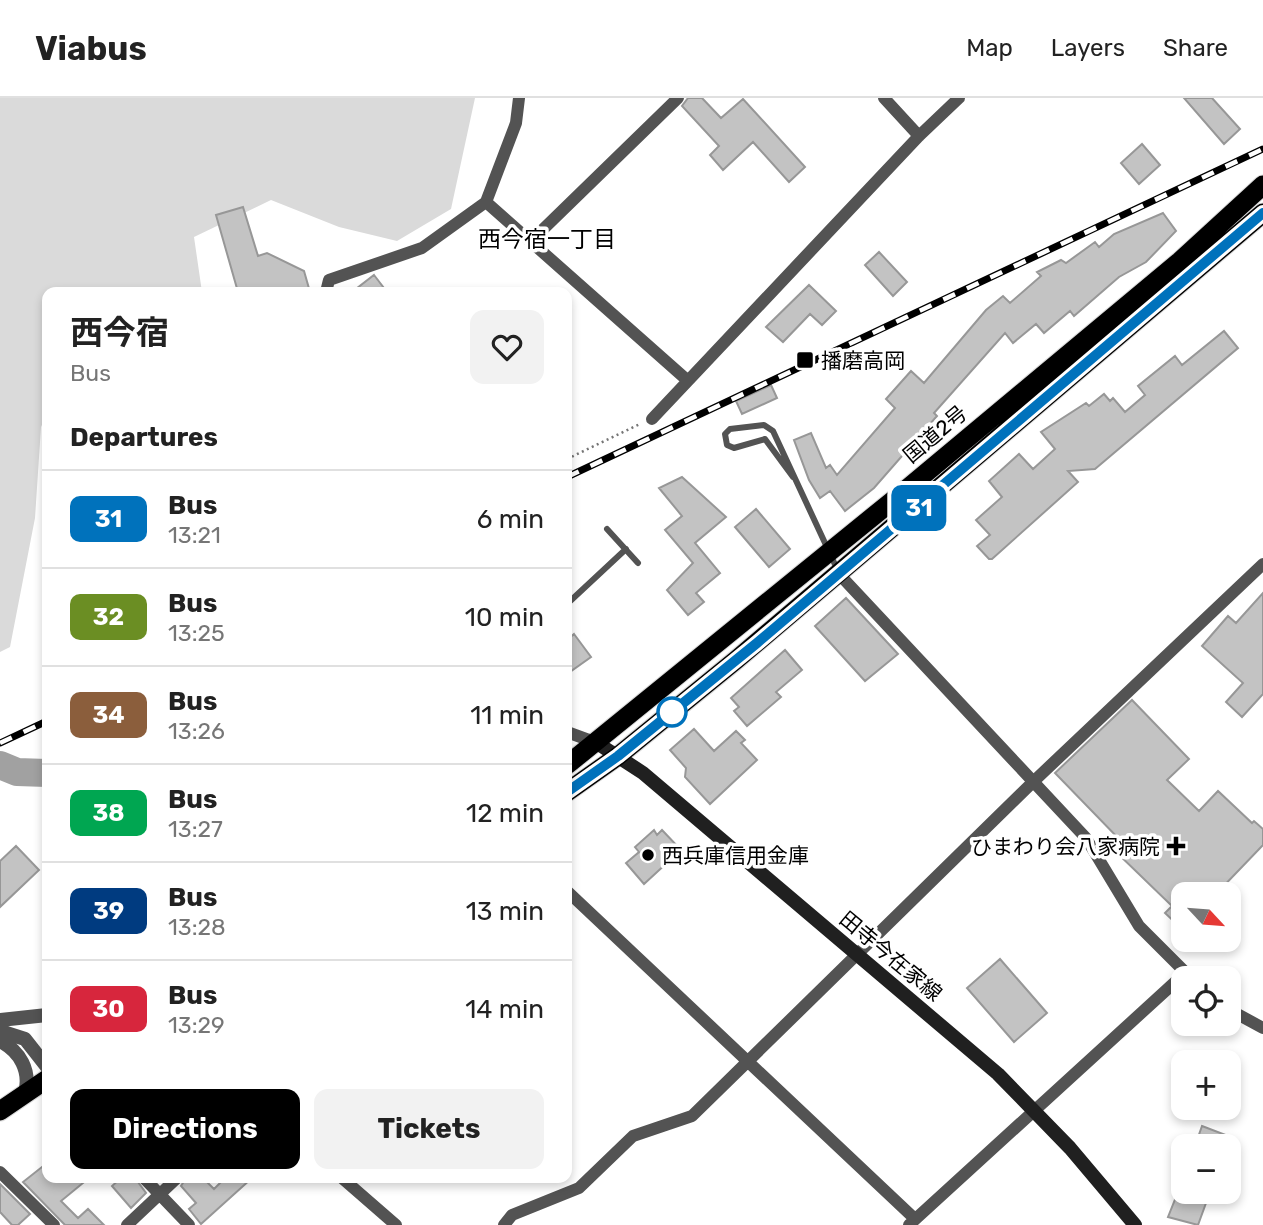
<!DOCTYPE html>
<html lang="en">
<head>
<meta charset="utf-8">
<style>
	:root { --surface:#fff; --page:#f2f2f2; --text:#222; --muted:#767676; --line:#e0e0e0; --accent:#000 }
	body { margin:0; font-family:Rubik,"Noto Sans JP",sans-serif; background:var(--page); color:var(--text); height:100vh; display:flex; flex-direction:column; font-size:26px; white-space:nowrap }
	* { box-sizing:border-box; margin:0 }
	p { font-size:23px; color:var(--muted) }
	.icon { flex:none; width:38px; height:38px; fill:none; stroke:currentColor; stroke-width:2; stroke-linecap:round; stroke-linejoin:round }
	.map { position:relative; flex:1; overflow:hidden }
	.sheet { position:absolute; left:42px; top:189px; width:530px; height:896px; display:flex; flex-direction:column; background:var(--surface); border-radius:14px; box-shadow:0 4px 10px #0003 }
	.sheet>* { flex:none }
	.badge { padding:0 14px; border-radius:10px; font-size:24px; line-height:46px }
	.needle { width:46px; rotate:116deg }
	.fabs { position:absolute; left:1171px; top:784px; display:grid; gap:14px }
	.fabs a { display:grid; place-items:center; width:70px; height:70px; border-radius:14px; background:var(--surface); box-shadow:0 4px 10px #0003; font-size:35px }
	.map>.badge { position:absolute; translate:-50% -50%; box-shadow:0 0 0 4px #fff }
	h2 { padding:0 28px; font-size:26px; line-height:63px }
	.round { display:grid; place-items:center; flex:none; width:74px; height:74px; border-radius:14px; background:var(--page) }
	.headline { display:flex; align-items:center; justify-content:space-between; height:119px; padding:0 28px }
	h1 { font-size:33px; font-weight:700; line-height:52px }
	.action { display:flex; gap:14px; margin-top:auto; padding:14px 28px }
	.action a { flex:1; height:80px; border-radius:14px; background:var(--accent); color:#fff; font-size:28px; font-weight:700; line-height:80px; text-align:center }
	.action a+a { background:var(--page); color:var(--text) }
	ul { padding:0; list-style:none }
	li { display:flex; align-items:center; gap:21px; height:98px; padding:0 28px; border-top:2px solid var(--line) }
	li div { flex:1 }
	li b { display:block; font-size:26px }
	li em { font-style:normal }
	li .badge { min-width:77px; font-weight:700; text-align:center }
	header { display:flex; align-items:center; gap:42px; box-sizing:border-box; height:98px; padding:0 35px; background:var(--surface); border-bottom:2px solid var(--line) }
	header strong { font-size:33px }
	nav { display:flex; gap:38px; margin-inline-start:auto; font-size:24px }
	.map>svg:first-child { display:block }
	.green { fill:#dadada }
	.lines { fill:none; stroke-linecap:round; stroke-linejoin:round }
	.river { stroke:#a1a1a1; stroke-width:28 }
	.building { fill:#c3c3c3; stroke:#979797; stroke-width:2 }
	.trunk-casing { stroke:#dbdbdb; stroke-width:21 }
	.path { stroke:#757575; stroke-width:2.5; stroke-dasharray:2 3.5; stroke-linecap:butt }
	.service { stroke:#535353; stroke-width:6 }
	.minor { stroke:#535353; stroke-width:12 }
	.tertiary { stroke:#535353; stroke-width:14 }
	.secondary { stroke:#202020; stroke-width:14 }
	.trunk { stroke:#000; stroke-width:19 }
	.rail-casing { stroke:#000; stroke-width:7 }
	.rail { stroke:#fff; stroke-width:4.5; stroke-dasharray:13; stroke-linecap:butt }
	.line-casing { stroke:#fff; stroke-width:16 }
	.line { stroke:#0072bc; stroke-width:10 }
	.poi-dot { fill:#000; stroke:#fff; stroke-width:2.5 }
	.stop-dot { fill:#fff; stroke:#0072bc; stroke-width:3.5 }
	.labels { text-anchor:middle; dominant-baseline:central; stroke-width:7; stroke-linejoin:round; paint-order:stroke }
	.poi-label { font-size:21px; fill:#000; stroke:#fff; text-anchor:start }
	.street-label { font-size:21px; fill:#000; stroke:#fff }
	.neighbourhood-label { font-size:23px; fill:#000; stroke:#fff }
</style>
</head>
<body>
<header>
<strong>Viabus</strong>
<nav><a>Map</a><a>Layers</a><a>Share</a></nav>
</header>
<div class="map">
<svg width="1263" height="1127" viewBox="0 0 1263 1127">
	<rect width="100%" height="100%" fill="#fff"/>
	<path class="green" d="M 0,0 L 475,0 L 451,111 L 397,143 L 339,129 L 271,102 L 194,139 L 202,194 L 47,194 L 47,316 L 41,329 L 35,420 L 10,549 L 0,554 Z"/>
	<g class="lines">
		<path class="river" d="M 0,667 L 17,674 L 47,675"/>
	</g>
	<path class="building" d="M 688,0 L 702,0 L 721,20 L 743,1 L 805,69 L 789,84 L 753,44 L 723,72 L 710,57 L 719,48 L 682,8 Z
		M 1184,0 L 1212,0 L 1240,31 L 1224,46 Z
		M 1142,46 L 1160,67 L 1139,86 L 1121,65 Z
		M 243,109 L 258,158 L 267,155 L 304,173 L 310,194 L 238,194 L 216,117 Z
		M 1163,115 L 1176,133 L 1146,164 L 1119,179 L 1074,218 L 1070,213 L 1044,235 L 1036,226 L 1013,245 L 1005,235 L 934,315 L 937,318 L 874,390 L 845,413 L 830,393 L 820,400 L 809,382 L 794,342 L 811,335 L 826,370 L 830,367 L 837,377 L 895,310 L 886,301 L 911,273 L 924,285 L 986,212 L 1003,198 L 1010,205 L 1041,178 L 1037,174 L 1061,162 L 1066,165 L 1095,144 L 1099,149 L 1114,136 Z
		M 879,154 L 907,184 L 893,198 L 865,167 Z
		M 374,177 L 387,194 L 352,194 Z
		M 809,187 L 836,213 L 822,227 L 810,216 L 783,244 L 766,229 Z
		M 1224,233 L 1238,250 L 1095,371 L 1068,373 L 1078,384 L 992,461 L 989,461 L 977,448 L 990,437 L 976,422 L 1002,399 L 989,383 L 1019,356 L 1033,371 L 1055,351 L 1041,334 L 1086,305 L 1089,308 L 1104,296 L 1110,303 L 1113,300 L 1125,314 L 1145,297 L 1138,288 L 1175,258 L 1182,267 Z
		M 771,287 L 777,300 L 742,316 L 736,303 Z
		M 682,379 L 726,419 L 695,445 L 720,475 L 696,495 L 704,504 L 688,517 L 667,492 L 693,465 L 665,432 L 682,418 L 659,390 Z
		M 756,411 L 790,451 L 769,469 L 735,429 Z
		M 1263,495 L 1263,596 L 1242,619 L 1226,604 L 1243,585 L 1202,548 L 1228,518 L 1236,525 Z
		M 846,500 L 898,556 L 865,583 L 815,528 Z
		M 574,536 L 591,559 L 567,576 L 567,542 Z
		M 785,552 L 802,572 L 776,594 L 781,599 L 747,628 L 734,613 L 739,609 L 731,600 Z
		M 1132,602 L 1189,661 L 1167,682 L 1199,713 L 1218,693 L 1252,725 L 1254,723 L 1263,731 L 1263,747 L 1216,796 L 1183,796 L 1183,832 L 1165,815 L 1172,808 L 1114,752 L 1122,744 L 1055,675 Z
		M 694,631 L 714,653 L 736,633 L 745,642 L 741,645 L 757,662 L 710,706 L 685,679 L 686,670 L 670,652 Z
		M 654,732 L 657,737 L 662,732 L 681,752 L 644,786 L 626,765 L 639,754 L 635,749 Z
		M 16,748 L 39,772 L 0,809 L 0,763 Z
		M 1000,861 L 1047,915 L 1014,944 L 967,890 Z
		M 1202,1028 L 1231,1039 L 1227,1048 L 1195,1048 Z
		M 47,1065 L 47,1080 L 89,1080 L 61,1103 L 78,1120 L 88,1111 L 104,1127 L 65,1127 L 23,1084 Z
		M 121,1080 L 135,1080 L 146,1095 L 131,1110 L 112,1088 Z
		M 186,1080 L 203,1080 L 214,1091 L 225,1080 L 252,1080 L 201,1126 L 189,1111 L 196,1105 L 181,1088 Z
		M 0,1086 L 30,1116 L 18,1127 L 12,1127 L 0,1114 Z
		M 1178,1094 L 1210,1094 L 1198,1127 L 1168,1119 Z"/>
	<g class="lines">
		<defs>
			<path id="trunk" d="M 567,667 L 897,399 L 1180,163 L 1263,87
				M 567,694 L 618,658 L 736,562 L 1263,115
				M 0,1013 L 47,981"/>
		</defs>
		<use href="#trunk" class="trunk-casing"/>
		<path class="path" d="M 567,361 L 640,326"/>
		<path class="service" d="M 793,379 L 765,341 L 734,350 L 727,347 L 725,336 L 730,331 L 764,327 L 773,333 L 838,473
			M 607,431 L 638,465
			M 567,506 L 626,451"/>
		<path class="minor" d="M 884,0 L 919,38
			M 486,104 L 687,282
			M 531,143 L 678,0
			M 326,194 L 329,182 L 422,150 L 486,104 L 516,25 L 519,0
			M 652,321 L 919,38 L 959,0
			M 839,476 L 1086,740 L 1139,828 L 1191,880
			M 567,634 L 597,645
			M 567,793 L 915,1121
			M 1228,911 L 1263,930
			M 0,1074 L 54,1127
			M 144,1080 L 189,1127
			M 342,1080 L 396,1127
			M 127,1127 L 177,1080
			M 504,1127 L 512,1117 L 579,1090 L 633,1038 L 692,1018 L 1033,684 L 1263,466
			M 909,1127 L 1185,875"/>
		<path class="tertiary" d="M 0,922 L 47,917
			M 0,933 L 25,941 L 47,969
			M 0,943 C 20,953 31,973 25,995"/>
		<path class="secondary" d="M 597,645 L 643,675 L 998,976 L 1070,1050 L 1135,1127"/>
		<use href="#trunk" class="trunk"/>
		<defs>
			<path id="rail" d="M 567,379 L 1263,51
				M 0,645 L 47,623"/>
		</defs>
		<use href="#rail" class="rail-casing"/>
		<use href="#rail" class="rail"/>
	</g>
	<g class="lines">
		<defs>
			<path id="line" d="M 567,694 L 618,658 L 757,545 L 1263,115"/>
		</defs>
		<use href="#line" class="line-casing"/>
		<use href="#line" class="line"/>
	</g>
	<g class="poi-dot">
		<rect x="796" y="253" width="18" height="18" rx="3.5"/>
		<path d="M1172.5 737.5h7v7h7v7h-7v7h-7v-7h-7v-7h7z"/>
		<circle cx="648" cy="757" r="7"/>
	</g>
	<circle class="stop-dot" cx="672" cy="614" r="14"/>
	<g class="labels">
		<g class="poi-label">
			<text x="821" y="262">播磨高岡</text>
			<text x="1160" y="748" text-anchor="end">ひまわり会八家病院</text>
			<text x="662" y="757">西兵庫信用金庫</text>
		</g>
		<g class="street-label">
			<text transform="translate(935 336) rotate(-40)">国道2号</text>
			<text transform="translate(891 858) rotate(40)">田寺今在家線</text>
		</g>
		<g class="neighbourhood-label">
			<text x="547" y="141">西今宿一丁目</text>
		</g>
	</g>
</svg>
<div class="fabs">
<a><svg class="needle" viewBox="-14 -14 28 28"><path d="M0-13l5 13h-10z" fill="#e53935"/><path d="M0 13l5-13h-10z" fill="#767676"/></svg></a>
<a><svg class="icon" aria-label="locate" viewBox="0 0 24 24"><circle cx="12" cy="12" r="6"/><path d="M12 2v4M12 18v4M2 12h4M18 12h4"/></svg></a>
<a>+</a>
<a>−</a>
</div>
<b class="badge" style="left:919px;top:410px;background:#0072bc;color:#fff">31</b>
<section class="sheet">
<div class="headline"><div><h1>西今宿</h1><p>Bus</p></div><a class="round"><svg class="icon" aria-label="heart" viewBox="0 0 24 24"><path d="M12 20l-8-8c-3-5 5-10 8-4 3-6 11-1 8 4z"/></svg></a></div>
<h2>Departures</h2>
<ul>
<li><span class="badge" style="background:#0072bc;color:#fff">31</span><div><b>Bus</b><p>13:21</p></div><em>6 min</em></li>
<li><span class="badge" style="background:#6b8e23;color:#fff">32</span><div><b>Bus</b><p>13:25</p></div><em>10 min</em></li>
<li><span class="badge" style="background:#8b5e3c;color:#fff">34</span><div><b>Bus</b><p>13:26</p></div><em>11 min</em></li>
<li><span class="badge" style="background:#00a651;color:#fff">38</span><div><b>Bus</b><p>13:27</p></div><em>12 min</em></li>
<li><span class="badge" style="background:#003b80;color:#fff">39</span><div><b>Bus</b><p>13:28</p></div><em>13 min</em></li>
<li><span class="badge" style="background:#d7263d;color:#fff">30</span><div><b>Bus</b><p>13:29</p></div><em>14 min</em></li>
</ul>
<div class="action"><a>Directions</a><a>Tickets</a></div>
</section>
</div>
</body>
</html>
